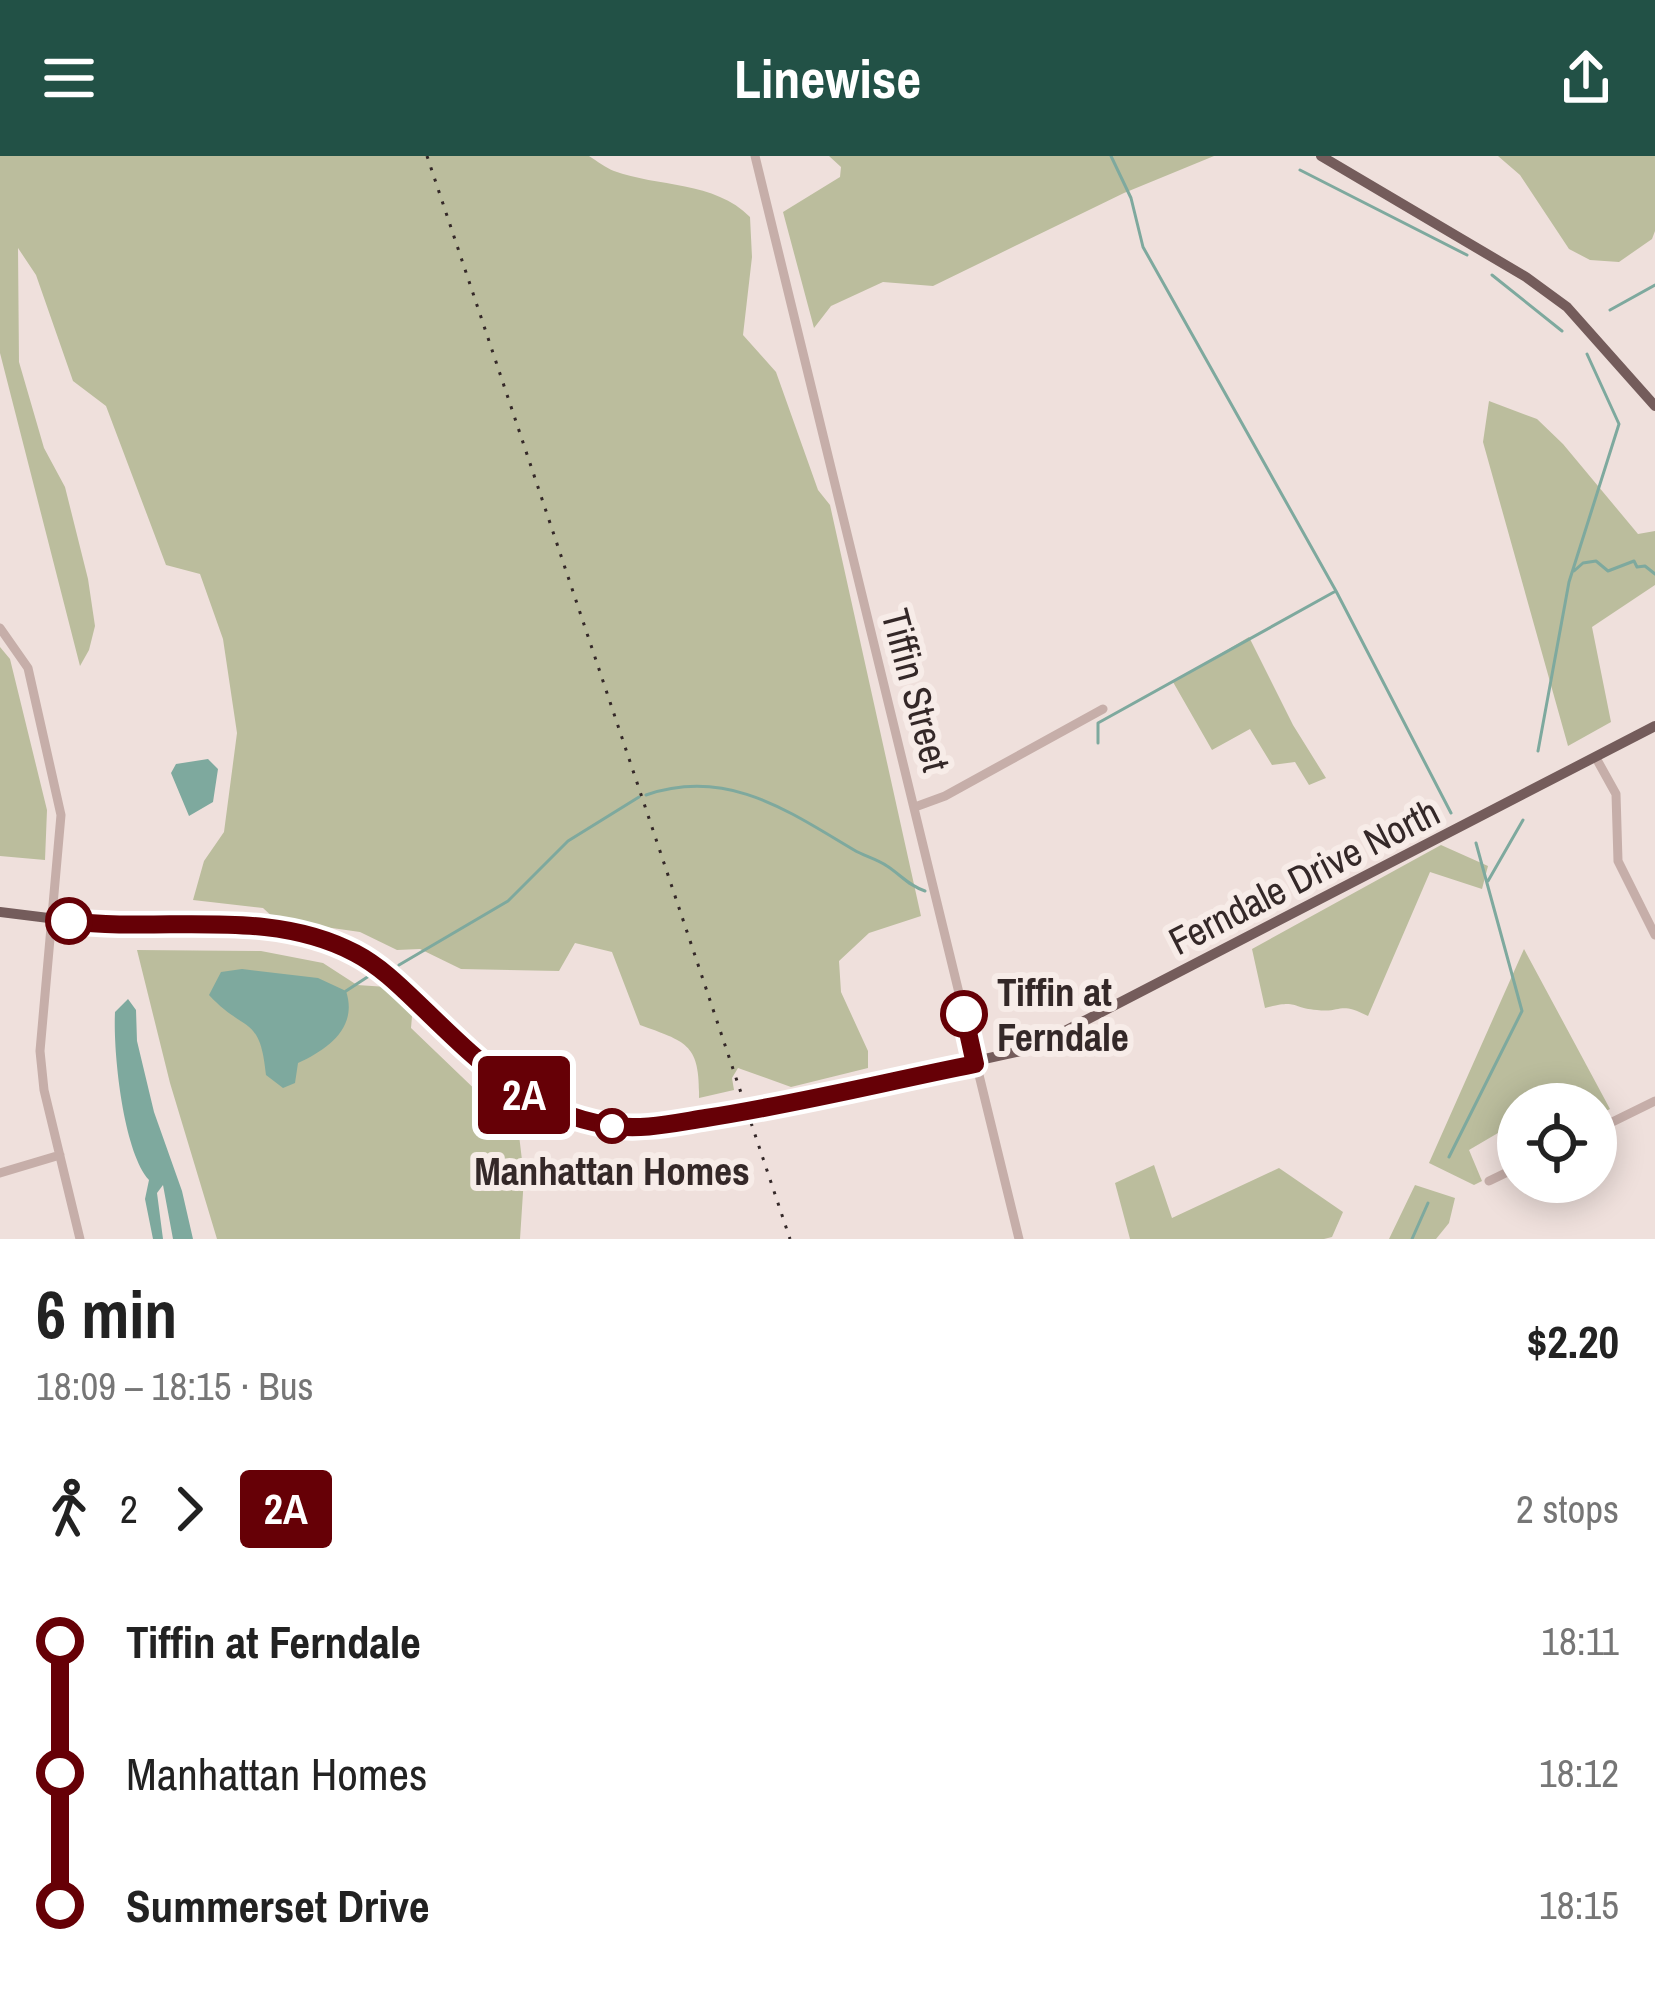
<!DOCTYPE html>
<html lang="en">
<head>
<meta charset="utf-8">
<style>
	:root { --surface:#fff; --page:#f2f2f2; --text:#222; --muted:#767676; --accent:#225146 }
	body { margin:0; font-family:"Archivo Narrow",sans-serif; background:var(--page); color:var(--text); height:100vh; display:flex; flex-direction:column; font-size:45px; white-space:nowrap }
	* { box-sizing:border-box; margin:0 }
	p { font-size:39px; color:var(--muted) }
	.icon { flex:none; width:66px; height:66px; fill:none; stroke:currentColor; stroke-width:2; stroke-linecap:round; stroke-linejoin:round }
	.map { position:relative; height:1083px; overflow:hidden }
	.panel { display:flex; flex-direction:column; background:var(--surface); flex:1 }
	.panel>* { flex:none }
	.badge { padding:0 24px; border-radius:9px; font-size:42px; line-height:78px }
	.tools { position:absolute; left:1497px; top:927px; display:grid; gap:24px }
	.tools a { display:grid; place-items:center; width:120px; height:120px; border-radius:50%; background:var(--surface); box-shadow:0 6px 30px #0003; font-size:60px }
	.map>.badge { position:absolute; translate:-50% -50%; box-shadow:0 0 0 6px #fff }
	.legs { display:flex; align-items:center; gap:18px; height:132px; padding:0 36px; font-size:39px }
	.legs p { margin-inline-start:auto }
	.overview { display:flex; align-items:center; justify-content:space-between; height:204px; padding:0 36px }
	h1 { font-size:66px; font-weight:700; line-height:90px }
	ul { padding:0 36px; list-style:none }
	li { display:flex; align-items:center; gap:42px; height:132px; font-size:45px }
	li i { display:grid; place-items:center; width:18px; height:100%; margin:0 15px; background:currentColor }
	li i::after { content:''; width:30px; height:30px; margin:-15px; border:9px solid; border-radius:50%; background:var(--surface) }
	li p { margin-inline-start:auto }
	li:first-child i { background:linear-gradient(#0000 50%,currentColor 0) }
	li:last-child i { background:linear-gradient(currentColor 50%,#0000 0) }
	header { display:flex; justify-content:space-between; align-items:center; height:156px; padding:0 36px; background:var(--accent); color:#fff; font-size:54px; font-weight:700 }
	.map>svg:first-child { display:block }
	.green { fill:#bbbd9d }
	.water { fill:#7ea99e }
	.lines { fill:none; stroke-linecap:round; stroke-linejoin:round }
	.stream { stroke:#7ea99e; stroke-width:3 }
	.minor { stroke:#c6aea9; stroke-width:9 }
	.major { stroke:#745c5b; stroke-width:10 }
	.rail { stroke:#342828; stroke-width:3; stroke-dasharray:3 9; stroke-linecap:butt }
	.line-1-casing { stroke:#fff; stroke-width:27 }
	.line-1 { stroke:#660006; stroke-width:18 }
	.stop-1-dot { fill:#fff; stroke:#660006; stroke-width:6 }
	.labels { text-anchor:middle; dominant-baseline:central; stroke-width:12; stroke-linejoin:round; paint-order:stroke }
	.street-label { font-size:39px; fill:#342828; stroke:#f7ece8 }
	.stop-label { font-size:39px; font-weight:bold; fill:#342828; stroke:#f7ece8; text-anchor:start }
</style>
</head>
<body>
<header><svg class="icon" aria-label="menu" viewBox="0 0 24 24"><path d="M4 6h16M4 12h16M4 18h16"/></svg>Linewise<svg class="icon" aria-label="share" viewBox="0 0 24 24"><path d="M12 15V3M7 8l5-5 5 5M5 13v7h14v-7"/></svg></header>
<div class="map">
<svg width="1655" height="1083" viewBox="0 0 1655 1083">
	<rect width="100%" height="100%" fill="#efe0dc"/>
	<path class="green" d="M 0,0 L 589,0 C 597,5 606,12 614,15 C 657,31 715,25 750,61 L 752,101 L 743,179 L 776,216 L 818,334 L 830,349 L 921,760 L 869,777 L 839,805 L 841,836 L 868,895 L 868,912 L 791,931 L 738,912 L 732,922 L 734,934 L 699,942 C 700,888 687,886 640,869 L 612,796 L 575,787 L 559,815 L 461,813 L 420,793 L 397,794 L 360,776 L 276,764 L 263,752 L 193,744 L 204,705 L 224,676 L 237,577 L 223,483 L 200,418 L 166,409 L 106,250 L 73,225 L 36,119 L 18,92 L 19,206 L 44,292 L 65,331 L 88,423 L 95,470 L 89,494 L 80,510 L 0,197 Z
		M 829,0 L 1214,0 L 1124,37 L 933,130 L 883,126 L 831,150 L 814,172 L 783,56 L 840,21 L 841,11 Z
		M 1498,0 L 1655,0 L 1655,75 L 1652,83 L 1619,106 L 1590,104 L 1569,93 L 1520,19 Z
		M 1489,245 L 1537,263 L 1563,288 L 1638,378 L 1655,375 L 1655,429 L 1592,471 L 1611,566 L 1568,590 L 1483,286 Z
		M 1249,481 L 1293,569 L 1326,622 L 1309,629 L 1295,606 L 1272,609 L 1250,573 L 1212,594 L 1173,526 Z
		M 0,491 L 10,503 L 47,654 L 45,704 L 0,700 Z
		M 1441,689 L 1488,710 L 1482,733 L 1430,716 L 1368,860 C 1338,845 1343,857 1317,854 C 1290,852 1299,843 1265,852 L 1252,793 Z
		M 1524,793 L 1610,953 L 1596,960 L 1596,948 L 1518,948 L 1518,1001 L 1514,1003 L 1498,977 L 1469,994 L 1482,1025 L 1474,1029 L 1429,1007 Z
		M 137,794 L 261,795 L 323,807 L 357,829 L 387,831 L 413,849 L 411,872 L 486,944 L 529,959 L 519,979 L 524,1021 L 520,1083 L 217,1083 L 170,927 Z
		M 1154,1009 L 1172,1062 L 1279,1012 L 1343,1056 L 1332,1081 L 1324,1083 L 1130,1083 L 1115,1027 Z
		M 1415,1029 L 1455,1042 L 1449,1067 L 1436,1083 L 1389,1083 Z"/>
	<path class="water" d="M 208,603 L 218,613 L 213,646 L 189,660 L 171,617 L 176,608 Z
		M 242,813 L 318,822 L 346,835 C 358,871 329,893 298,907 L 295,927 L 283,932 L 266,919 C 260,858 245,878 209,839 L 221,816 Z
		M 128,843 L 136,854 L 137,885 L 154,956 L 182,1035 L 193,1083 L 173,1083 L 163,1029 L 157,1037 L 163,1083 L 153,1083 L 145,1043 L 149,1024 C 123,995 113,895 115,856 Z"/>
	<g class="lines">
		<path class="stream" d="M 1111,0 L 1131,42 L 1143,91 L 1336,435 L 1451,657
			M 1300,14 L 1467,99
			M 1492,119 L 1562,175
			M 1610,154 L 1655,129
			M 1574,415 L 1583,407 L 1596,405 L 1608,415 L 1634,405 L 1637,411 L 1645,410 L 1655,418
			M 1098,587 L 1098,567 L 1334,436
			M 1538,595 L 1569,426 L 1619,268 L 1587,198
			M 646,639 C 727,611 788,655 854,694 C 864,700 877,703 887,710 C 901,719 909,730 925,735
			M 1488,725 L 1523,664
			M 399,809 L 508,745 L 568,685 L 639,641
			M 346,835 L 372,818
			M 1449,1001 L 1522,855 L 1476,687
			M 1412,1083 L 1428,1047"/>
		<path class="minor" d="M 755,0 L 1019,1083
			M 0,472 L 28,512 L 61,659 L 40,895 L 44,934 L 80,1083
			M 1596,602 L 1616,638 L 1618,705 L 1655,779
			M 915,651 L 945,640 L 1103,553
			M 1596,974 L 1655,945
			M 0,1017 L 60,999
			M 1489,1025 L 1518,1011"/>
		<path class="major" d="M 1321,0 L 1526,121 L 1567,151 L 1655,250
			M 0,756 L 121,771 L 262,769 L 316,779 L 360,799 L 396,826 L 495,922 L 545,952 L 604,969 L 648,971 L 747,955 L 1030,893 L 1655,570"/>
		<path class="rail" d="M 427,0 L 790,1083"/>
	</g>
	<g class="lines">
		<defs>
			<path id="line-1" d="M 69,765 C 165,777 268,751 355,797 C 382,811 404,834 426,855 C 481,908 529,956 607,969 C 640,975 674,967 706,962 C 797,948 885,926 975,908 L 964,858"/>
		</defs>
		<use href="#line-1" class="line-1-casing"/>
		<use href="#line-1" class="line-1"/>
	</g>
	<g class="stop-1-dot">
		<circle cx="69" cy="765" r="21"/>
		<circle cx="964" cy="858" r="21"/>
		<circle cx="612" cy="970" r="15"/>
	</g>
	<g class="labels">
		<g class="street-label">
			<text transform="translate(916 534) rotate(75)">Tiffin Street</text>
			<text transform="translate(1304 720) rotate(-27)">Ferndale Drive North</text>
		</g>
		<g class="stop-label">
			<text x="997" y="836">Tiffin at<tspan x="997" dy="45">Ferndale</tspan></text>
			<text x="612" y="1015" text-anchor="middle">Manhattan Homes</text>
		</g>
	</g>
</svg>
<div class="tools">
<a><svg class="icon" aria-label="locate" viewBox="0 0 24 24"><circle cx="12" cy="12" r="6"/><path d="M12 2v4M12 18v4M2 12h4M18 12h4"/></svg></a>
</div>
<b class="badge" style="left:524px;top:939px;background:#660006;color:#fff">2A</b>
</div>
<section class="panel">
<div class="overview"><div><h1>6 min</h1><p>18:09 – 18:15 · Bus</p></div><b>$2.20</b></div>
<div class="legs"><svg class="icon" aria-label="walk" viewBox="0 0 24 24"><circle cx="13" cy="4" r="2"/><path d="M13 8l-2 6 4 7M11 14l-3 7M7 12l3-4h3l4 4"/></svg>2<svg class="icon" aria-label="forward" viewBox="0 0 24 24"><path d="M9 5l7 7-7 7"/></svg><b class="badge" style="background:#660006;color:#fff">2A</b><p>2 stops</p></div>
<ul>
<li><i style="color:#660006"></i><b>Tiffin at Ferndale</b><p>18:11</p></li>
<li><i style="color:#660006"></i><span>Manhattan Homes</span><p>18:12</p></li>
<li><i style="color:#660006"></i><b>Summerset Drive</b><p>18:15</p></li>
</ul>
</section>
</body>
</html>
